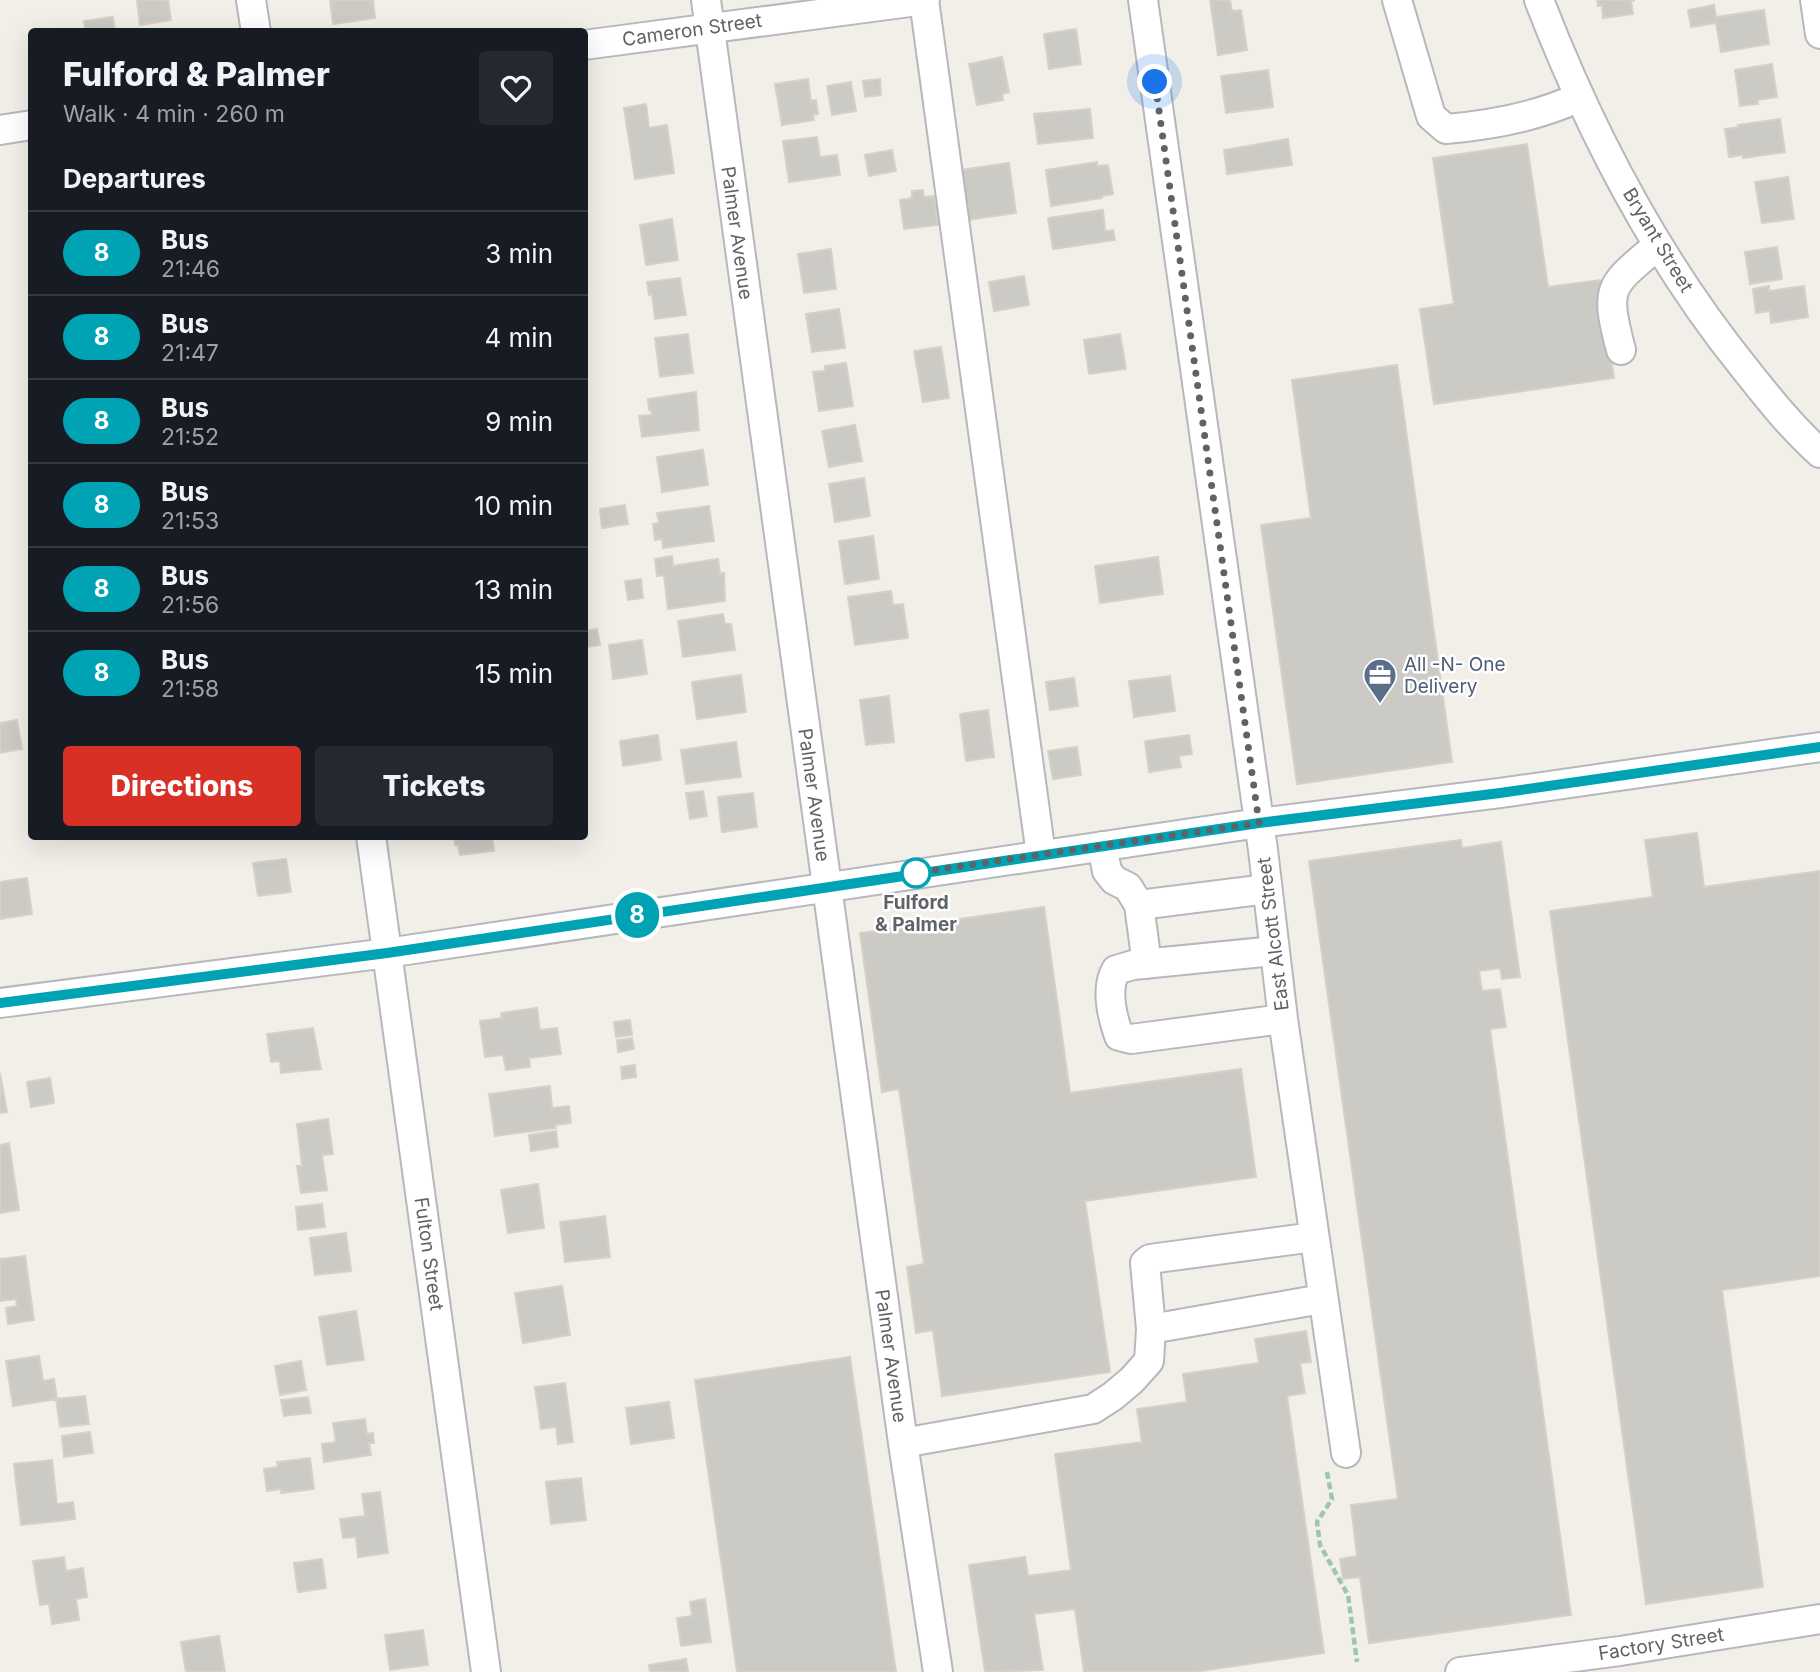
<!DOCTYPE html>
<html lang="en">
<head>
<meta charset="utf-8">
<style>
	:root { --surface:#171b24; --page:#242831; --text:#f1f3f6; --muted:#9ea1a6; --line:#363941; --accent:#d93025 }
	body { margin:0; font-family:Inter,sans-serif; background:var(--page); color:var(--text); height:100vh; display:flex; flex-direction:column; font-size:26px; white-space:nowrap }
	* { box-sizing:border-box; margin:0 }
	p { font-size:23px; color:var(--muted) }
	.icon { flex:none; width:38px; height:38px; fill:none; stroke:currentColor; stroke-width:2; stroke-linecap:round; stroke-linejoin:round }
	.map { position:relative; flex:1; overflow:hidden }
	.sheet { position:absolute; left:28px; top:28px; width:560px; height:812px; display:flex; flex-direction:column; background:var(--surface); border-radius:7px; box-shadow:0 7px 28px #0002 }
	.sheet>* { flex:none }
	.badge { padding:0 14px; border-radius:23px; font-size:24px; line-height:46px }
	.you { position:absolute; width:35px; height:35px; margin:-18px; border:5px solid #fff; border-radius:50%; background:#1a73e8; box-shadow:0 0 0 10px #1a73e833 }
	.map>.badge { position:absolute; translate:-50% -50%; box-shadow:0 0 0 4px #fff }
	h2 { padding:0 35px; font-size:26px; line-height:63px }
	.round { display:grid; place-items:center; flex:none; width:74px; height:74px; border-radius:7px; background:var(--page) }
	.summary { display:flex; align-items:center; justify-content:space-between; height:119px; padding:0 35px }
	h1 { font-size:33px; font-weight:800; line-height:52px }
	.button { display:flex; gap:14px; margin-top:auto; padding:14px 35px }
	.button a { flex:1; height:80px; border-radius:7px; background:var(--accent); color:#fff; font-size:28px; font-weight:800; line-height:80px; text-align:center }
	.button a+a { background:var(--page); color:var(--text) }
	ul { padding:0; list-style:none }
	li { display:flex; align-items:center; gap:21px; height:84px; padding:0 35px; border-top:2px solid var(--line) }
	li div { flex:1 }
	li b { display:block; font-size:26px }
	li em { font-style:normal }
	li .badge { min-width:77px; font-weight:700; text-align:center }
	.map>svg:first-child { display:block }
	.building { fill:#cccac5; stroke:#d6d1c6; stroke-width:2 }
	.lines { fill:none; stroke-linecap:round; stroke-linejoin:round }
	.minor-casing { stroke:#b5b8bc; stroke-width:32 }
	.path { stroke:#9cc7a9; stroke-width:4.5; stroke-dasharray:7 3.5; stroke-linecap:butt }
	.minor { stroke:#fff; stroke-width:28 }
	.line-casing { stroke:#fff; stroke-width:16 }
	.line { stroke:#00a3b4; stroke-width:10 }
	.walk { stroke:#5f6368; stroke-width:7; stroke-dasharray:0 12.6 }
	.stop-dot { fill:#fff; stroke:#00a3b4; stroke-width:3.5 }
	.labels { text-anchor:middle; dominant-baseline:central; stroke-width:5; stroke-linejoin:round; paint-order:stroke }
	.street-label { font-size:19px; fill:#5f6368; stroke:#fff }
	.service-label { font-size:19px; fill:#4e5e75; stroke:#fff; text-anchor:start }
	.stop-label { font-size:19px; font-weight:bold; fill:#5f6368; stroke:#fff }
</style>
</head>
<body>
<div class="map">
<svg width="1820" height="1672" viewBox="0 0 1820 1672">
	<rect width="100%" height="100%" fill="#f1efe8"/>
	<path class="building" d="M 137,0 L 168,0 L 171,20 L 140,25 Z
		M 330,0 L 373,0 L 375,18 L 333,24 Z
		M 1210,0 L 1230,0 L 1232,11 L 1241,10 L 1247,50 L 1218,55 Z
		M 1597,0 L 1635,0 L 1631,1 L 1633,14 L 1603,18 L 1602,5 L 1598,6 Z
		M 1714,5 L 1716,17 L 1764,10 L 1769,44 L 1721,52 L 1716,23 L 1691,27 L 1688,10 Z
		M 113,17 L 115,32 L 86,32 L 84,21 Z
		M 1076,29 L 1081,64 L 1049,69 L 1044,34 Z
		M 1002,57 L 1009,92 L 1002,94 L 1003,100 L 977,105 L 969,64 Z
		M 1772,64 L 1777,97 L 1757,100 L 1758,104 L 1740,106 L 1735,70 Z
		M 1268,70 L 1273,107 L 1226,113 L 1221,76 Z
		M 808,79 L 811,101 L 816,100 L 818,114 L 813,115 L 814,120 L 782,125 L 775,84 Z
		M 880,79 L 881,95 L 865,97 L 863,81 Z
		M 851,82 L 856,111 L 832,115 L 827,86 Z
		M 646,104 L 649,128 L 667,125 L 674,173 L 635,179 L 624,108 Z
		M 1090,109 L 1093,138 L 1038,144 L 1034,114 Z
		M 1780,119 L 1785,152 L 1743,158 L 1743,155 L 1729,157 L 1725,129 L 1739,127 L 1738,125 Z
		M 817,137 L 820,157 L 837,155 L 840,175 L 789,182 L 783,141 Z
		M 1288,139 L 1292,165 L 1227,174 L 1224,150 Z
		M 1527,144 L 1548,287 L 1600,280 L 1614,378 L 1434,404 L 1420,309 L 1454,304 L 1433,158 Z
		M 892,150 L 896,171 L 869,176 L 865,155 Z
		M 1097,162 L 1097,166 L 1108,165 L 1113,194 L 1102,196 L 1102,198 L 1051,206 L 1046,170 Z
		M 1009,163 L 1016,213 L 967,220 L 960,170 Z
		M 1788,177 L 1794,219 L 1762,223 L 1755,182 Z
		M 923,190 L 924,197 L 934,196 L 938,225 L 904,229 L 900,200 L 912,198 L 912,191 Z
		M 1103,210 L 1105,231 L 1113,230 L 1115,240 L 1053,249 L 1048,218 Z
		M 672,219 L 678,260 L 646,265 L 640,225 Z
		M 1777,247 L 1782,279 L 1750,284 L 1745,252 Z
		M 831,249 L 836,289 L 804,293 L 798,254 Z
		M 1024,276 L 1029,305 L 994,311 L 989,282 Z
		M 680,278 L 686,315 L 655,319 L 652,294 L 649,295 L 647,282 Z
		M 1769,286 L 1769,291 L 1804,286 L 1808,317 L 1771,323 L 1770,311 L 1756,313 L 1753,289 Z
		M 839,309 L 845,348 L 812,352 L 806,314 Z
		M 688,334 L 693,373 L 660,377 L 655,338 Z
		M 1120,334 L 1126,369 L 1089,374 L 1084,340 Z
		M 941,347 L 949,398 L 923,402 L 914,351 Z
		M 846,363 L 853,406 L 819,411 L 813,372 L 825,371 L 825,366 Z
		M 1397,365 L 1452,762 L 1297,784 L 1261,525 L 1311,518 L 1292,380 Z
		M 696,392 L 699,430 L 642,437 L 639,416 L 652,415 L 651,410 L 649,410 L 648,399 Z
		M 855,425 L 862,461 L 829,467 L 822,431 Z
		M 703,450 L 708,485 L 662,492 L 657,457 Z
		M 864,478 L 870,516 L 835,522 L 829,484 Z
		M 625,505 L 628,524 L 602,528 L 600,509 Z
		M 709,506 L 714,541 L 663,548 L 662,539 L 655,540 L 653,524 L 659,523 L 657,513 Z
		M 873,536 L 879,579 L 845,584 L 839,541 Z
		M 672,556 L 673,566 L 718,559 L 720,574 L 724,573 L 725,601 L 668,609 L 664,575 L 657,576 L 655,559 Z
		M 1158,557 L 1163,594 L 1100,603 L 1095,566 Z
		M 641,579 L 643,598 L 628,600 L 625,581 Z
		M 891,591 L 893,605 L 903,604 L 908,638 L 855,645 L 848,597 Z
		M 723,614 L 725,624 L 731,624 L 735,650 L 683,657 L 678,621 Z
		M 597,629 L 600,645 L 585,647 L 584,631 Z
		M 642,640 L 647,674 L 613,679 L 609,645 Z
		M 741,675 L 746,712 L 697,719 L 692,682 Z
		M 1170,676 L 1175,711 L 1134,717 L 1129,681 Z
		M 1074,678 L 1078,706 L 1050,710 L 1046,682 Z
		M 889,696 L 894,742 L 866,745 L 860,700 Z
		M 988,710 L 994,757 L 966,761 L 960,714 Z
		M 17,720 L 22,749 L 0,753 L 0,723 Z
		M 658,735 L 661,760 L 623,766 L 620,741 Z
		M 1189,735 L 1192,754 L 1179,756 L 1181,767 L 1149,772 L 1145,741 Z
		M 736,742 L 741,777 L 686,784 L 681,750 Z
		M 1077,747 L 1081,775 L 1053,779 L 1048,751 Z
		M 703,791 L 707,816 L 690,819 L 686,793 Z
		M 753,793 L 757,827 L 722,832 L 718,797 Z
		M 1697,833 L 1704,887 L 1820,871 L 1820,1276 L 1722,1290 L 1763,1587 L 1646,1604 L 1550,911 L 1653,897 L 1645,840 Z
		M 454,836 L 492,836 L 494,851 L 460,855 L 458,845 L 455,845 Z
		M 1461,840 L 1462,848 L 1501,842 L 1520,977 L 1502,979 L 1500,968 L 1479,971 L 1482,991 L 1500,989 L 1506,1027 L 1490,1029 L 1571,1615 L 1369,1643 L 1360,1577 L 1343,1579 L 1340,1559 L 1357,1556 L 1351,1505 L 1398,1499 L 1309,861 Z
		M 286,859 L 291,892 L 258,896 L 253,863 Z
		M 27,878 L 32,914 L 0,919 L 0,882 Z
		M 1044,907 L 1070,1093 L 1241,1069 L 1256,1177 L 1085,1201 L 1110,1372 L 942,1396 L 933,1330 L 916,1333 L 907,1267 L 924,1264 L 899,1089 L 882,1092 L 860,933 Z
		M 537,1008 L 540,1030 L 557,1028 L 561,1054 L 529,1058 L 530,1067 L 506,1070 L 503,1055 L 485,1057 L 480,1021 L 502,1018 L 501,1013 Z
		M 630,1020 L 632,1035 L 616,1037 L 614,1022 Z
		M 313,1028 L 321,1069 L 281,1073 L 280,1061 L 271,1062 L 267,1034 Z
		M 632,1038 L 634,1049 L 618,1052 L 617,1040 Z
		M 635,1065 L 636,1077 L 622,1079 L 621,1067 Z
		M 0,1073 L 7,1112 L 0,1113 Z
		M 50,1078 L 54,1103 L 31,1107 L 27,1082 Z
		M 550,1086 L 552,1108 L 569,1106 L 571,1123 L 555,1125 L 556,1128 L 495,1136 L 489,1094 Z
		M 328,1119 L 333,1154 L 322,1155 L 327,1190 L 301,1193 L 297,1166 L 302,1166 L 297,1124 Z
		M 556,1131 L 558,1147 L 531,1151 L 529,1135 Z
		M 9,1143 L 19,1210 L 0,1213 L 0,1145 Z
		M 538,1184 L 544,1228 L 508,1233 L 501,1190 Z
		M 322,1204 L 325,1227 L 298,1230 L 296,1207 Z
		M 605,1216 L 610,1257 L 565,1262 L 560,1222 Z
		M 346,1233 L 351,1271 L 315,1275 L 310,1238 Z
		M 25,1256 L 34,1320 L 8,1324 L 6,1308 L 17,1306 L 16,1299 L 0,1301 L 0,1259 Z
		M 562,1286 L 570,1335 L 523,1343 L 515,1293 Z
		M 356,1311 L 364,1360 L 327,1365 L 319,1317 Z
		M 1306,1331 L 1311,1362 L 1300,1363 L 1305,1393 L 1287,1396 L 1324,1653 L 1194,1672 L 1084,1672 L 1075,1609 L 1034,1614 L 1043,1670 L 985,1672 L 969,1565 L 1025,1557 L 1028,1576 L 1071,1570 L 1055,1454 L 1142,1442 L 1137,1409 L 1187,1402 L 1183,1374 L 1259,1363 L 1255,1339 Z
		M 39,1356 L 43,1381 L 54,1379 L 57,1399 L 13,1406 L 6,1361 Z
		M 850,1357 L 896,1672 L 737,1672 L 695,1380 Z
		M 301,1361 L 306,1390 L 280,1395 L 275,1366 Z
		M 565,1383 L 573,1442 L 558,1444 L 556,1427 L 541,1429 L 535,1387 Z
		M 85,1396 L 89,1424 L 60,1427 L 56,1399 Z
		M 308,1397 L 311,1413 L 284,1416 L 281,1400 Z
		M 669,1402 L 674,1438 L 631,1444 L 626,1408 Z
		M 365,1419 L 367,1434 L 373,1433 L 374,1443 L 369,1443 L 371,1455 L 324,1462 L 322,1444 L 336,1442 L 333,1423 Z
		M 90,1432 L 93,1453 L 64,1457 L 62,1436 Z
		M 310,1458 L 314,1489 L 281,1493 L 281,1489 L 267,1491 L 264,1469 L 278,1467 L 277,1462 Z
		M 52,1460 L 57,1504 L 73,1502 L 75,1519 L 21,1525 L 14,1464 Z
		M 581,1478 L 586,1520 L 551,1524 L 546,1482 Z
		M 380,1492 L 388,1553 L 358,1557 L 356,1537 L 343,1538 L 340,1519 L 365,1516 L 362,1494 Z
		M 64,1557 L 66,1571 L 83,1568 L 87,1597 L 76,1599 L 79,1620 L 52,1624 L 49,1604 L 40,1605 L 33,1561 Z
		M 322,1559 L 326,1588 L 298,1592 L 294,1563 Z
		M 705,1599 L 711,1642 L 681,1646 L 677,1618 L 692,1616 L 690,1602 Z
		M 423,1630 L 428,1665 L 390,1670 L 385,1635 Z
		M 219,1636 L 225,1672 L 186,1672 L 181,1642 Z
		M 686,1659 L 688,1672 L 650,1672 L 649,1665 Z"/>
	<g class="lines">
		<defs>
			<path id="minor" d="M 251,0 L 256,32
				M 706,0 L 903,1443 L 938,1672
				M 924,0 L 1041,855
				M 1143,0 L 1263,850 L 1283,1019 L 1346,1453
				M 1397,0 L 1431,116 L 1446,129 C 1491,125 1538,117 1579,97
				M 1539,0 C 1590,132 1656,259 1746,370 C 1769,399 1792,428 1820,453
				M 1815,0 L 1820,34
				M 584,45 L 925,0
				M 0,130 L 32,125
				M 1621,350 C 1604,285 1609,287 1658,245
				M 371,836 L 486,1672
				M 1102,846 L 1107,871 L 1114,880 L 1128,887 L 1139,905 L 1147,964
				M 1139,905 L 1267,889
				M 1274,951 L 1133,965 L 1116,970 C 1105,989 1112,1016 1119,1036 L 1131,1039 L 1283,1019
				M 0,1003 L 387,953 L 1259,823 L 1500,793 L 1820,747
				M 1151,1329 L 1322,1299
				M 903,1443 L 1093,1409 L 1113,1396 L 1132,1380 L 1149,1361 L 1151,1329 L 1145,1263 L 1150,1259 L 1314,1237
				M 1460,1672 L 1620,1651 L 1820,1619"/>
		</defs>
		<use href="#minor" class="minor-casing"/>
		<path class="path" d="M 1327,1472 L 1332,1499 L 1317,1522 L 1320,1545 L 1348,1595 L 1357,1662"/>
		<use href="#minor" class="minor"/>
	</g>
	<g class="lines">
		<defs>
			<path id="line" d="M 0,1003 L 387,953 L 1259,823 L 1500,793 L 1820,747"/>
		</defs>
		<use href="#line" class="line-casing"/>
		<use href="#line" class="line"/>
		<path class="walk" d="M 916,873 L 907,874 L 1259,823 L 1155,82"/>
	</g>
	<defs>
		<symbol id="office-pin" viewBox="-11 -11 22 30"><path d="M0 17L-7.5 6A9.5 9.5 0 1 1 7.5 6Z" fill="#5c6f8a" stroke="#fff"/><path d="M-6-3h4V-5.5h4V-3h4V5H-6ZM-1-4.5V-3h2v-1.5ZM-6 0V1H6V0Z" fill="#fff"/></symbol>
	</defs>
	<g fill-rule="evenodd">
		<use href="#office-pin" x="1361" y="656" width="38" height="52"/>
	</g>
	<circle class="stop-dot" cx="916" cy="873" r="14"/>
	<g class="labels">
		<g class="street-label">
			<text transform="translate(692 30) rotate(-8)">Cameron Street</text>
			<text transform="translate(737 233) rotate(82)">Palmer Avenue</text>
			<text transform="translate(1658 240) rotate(59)">Bryant Street</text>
			<text transform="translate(814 795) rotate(82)">Palmer Avenue</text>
			<text transform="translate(1273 934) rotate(-97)">East Alcott Street</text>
			<text transform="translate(429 1254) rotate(82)">Fulton Street</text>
			<text transform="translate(891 1356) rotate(82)">Palmer Avenue</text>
			<text transform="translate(1661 1644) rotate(-9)">Factory Street</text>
		</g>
		<g class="service-label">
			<text x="1404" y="664">All -N- One<tspan x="1404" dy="22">Delivery</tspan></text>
		</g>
		<g class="stop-label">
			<text x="916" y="902">Fulford<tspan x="916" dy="22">&amp; Palmer</tspan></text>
		</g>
	</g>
</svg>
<div class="you" style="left:1155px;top:82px"></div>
<b class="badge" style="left:637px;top:915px;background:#00a3b4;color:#fff">8</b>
<section class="sheet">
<div class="summary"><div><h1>Fulford &amp; Palmer</h1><p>Walk · 4 min · 260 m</p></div><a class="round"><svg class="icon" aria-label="heart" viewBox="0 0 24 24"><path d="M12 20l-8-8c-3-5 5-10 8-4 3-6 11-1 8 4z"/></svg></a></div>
<h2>Departures</h2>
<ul>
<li><span class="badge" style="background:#00a3b4;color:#fff">8</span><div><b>Bus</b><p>21:46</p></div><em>3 min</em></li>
<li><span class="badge" style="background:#00a3b4;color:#fff">8</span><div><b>Bus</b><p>21:47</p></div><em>4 min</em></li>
<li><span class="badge" style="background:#00a3b4;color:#fff">8</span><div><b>Bus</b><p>21:52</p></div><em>9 min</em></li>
<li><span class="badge" style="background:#00a3b4;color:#fff">8</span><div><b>Bus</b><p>21:53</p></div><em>10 min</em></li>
<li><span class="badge" style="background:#00a3b4;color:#fff">8</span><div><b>Bus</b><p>21:56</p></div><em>13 min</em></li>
<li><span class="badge" style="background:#00a3b4;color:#fff">8</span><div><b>Bus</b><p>21:58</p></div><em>15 min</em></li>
</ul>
<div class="button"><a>Directions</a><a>Tickets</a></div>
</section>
</div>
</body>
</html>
